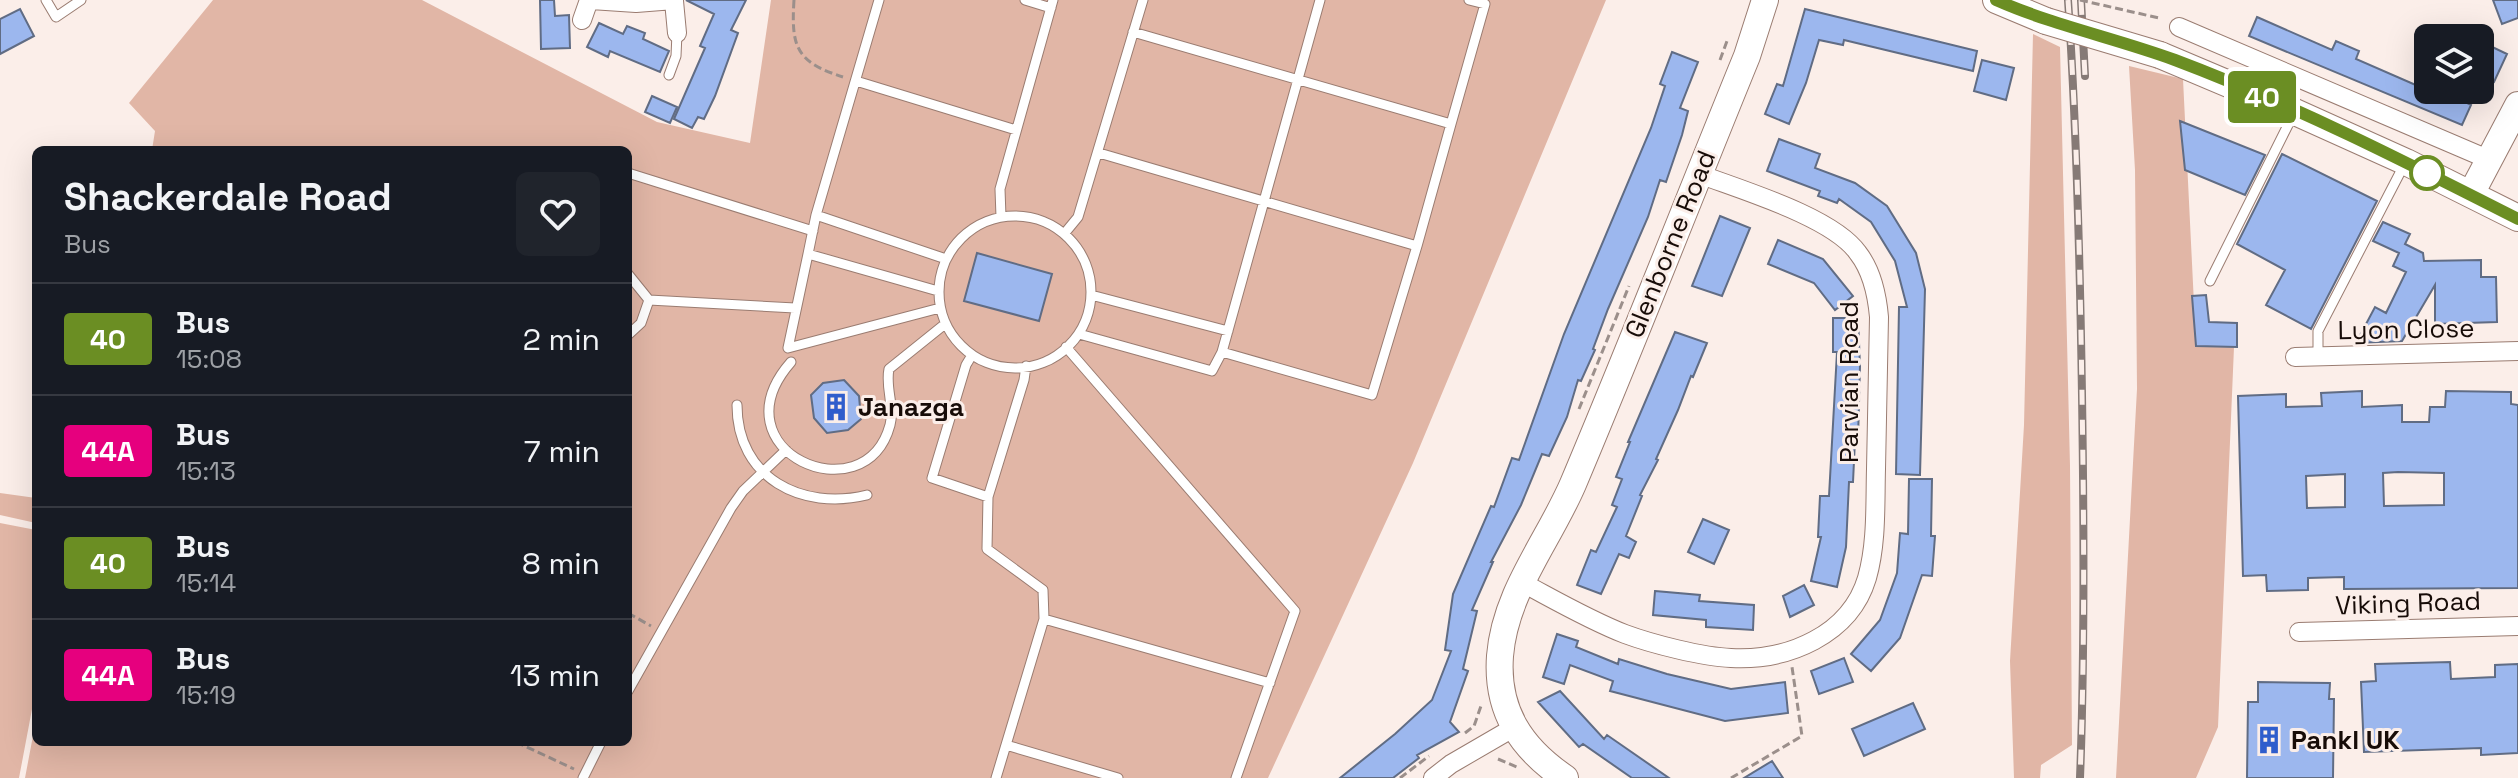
<!DOCTYPE html>
<html lang="en">
<head>
<meta charset="utf-8">
<style>
	:root { --surface:#171b24; --page:#20242c; --text:#f1f3f6; --muted:#9ea1a6; --line:#363941 }
	body { margin:0; font-family:"Space Grotesk",sans-serif; background:var(--page); color:var(--text); height:100vh; display:flex; flex-direction:column; font-size:30px; white-space:nowrap }
	* { box-sizing:border-box; margin:0 }
	p { font-size:26px; color:var(--muted) }
	.icon { flex:none; width:44px; height:44px; fill:none; stroke:currentColor; stroke-width:2; stroke-linecap:round; stroke-linejoin:round }
	.map { position:relative; flex:1; overflow:hidden }
	.side { position:absolute; left:32px; top:146px; width:600px; height:600px; display:flex; flex-direction:column; background:var(--surface); border-radius:12px; box-shadow:0 8px 32px #0002 }
	.side>* { flex:none }
	.badge { padding:0 16px; border-radius:6px; font-size:28px; line-height:52px }
	.controls { position:absolute; left:2414px; top:24px; display:grid; gap:16px }
	.controls a { display:grid; place-items:center; width:80px; height:80px; border-radius:12px; background:var(--surface); box-shadow:0 8px 32px #0002; font-size:40px }
	.map>.badge { position:absolute; translate:-50% -50%; box-shadow:0 0 0 4px #fff }
	.round { display:grid; place-items:center; flex:none; width:84px; height:84px; border-radius:12px; background:var(--page) }
	.overview { display:flex; align-items:center; justify-content:space-between; height:136px; padding:0 32px }
	h1 { font-size:38px; font-weight:600; line-height:60px }
	ul { padding:0; list-style:none }
	li { display:flex; align-items:center; gap:24px; height:112px; padding:0 32px; border-top:2px solid var(--line) }
	li div { flex:1 }
	li b { display:block; font-size:30px }
	li em { font-style:normal }
	li .badge { min-width:88px; font-weight:700; text-align:center }
	.map>svg:first-child { display:block }
	.green { fill:#e1b6a6 }
	.building { fill:#9cb7ee; stroke:#606c84; stroke-width:2; fill-rule:evenodd }
	.lines { fill:none; stroke-linecap:round; stroke-linejoin:round }
	.lane-casing { stroke:#9a7c71; stroke-width:11 }
	.street-casing { stroke:#9a7c71; stroke-width:20 }
	.secondary-casing { stroke:#9a7c71; stroke-width:28 }
	.path { stroke:#9b8f8b; stroke-width:3; stroke-dasharray:8 4; stroke-linecap:butt }
	.lane { stroke:#fff; stroke-width:9 }
	.street { stroke:#fff; stroke-width:18 }
	.secondary { stroke:#fff; stroke-width:26 }
	.rail-casing { stroke:#867a76; stroke-width:8 }
	.rail { stroke:#fbeee9; stroke-width:5; stroke-dasharray:15; stroke-linecap:butt }
	.secondary-bridge-casing { stroke:#9a7c71; stroke-width:28; stroke-linecap:butt }
	.path-bridge { stroke:#9b8f8b; stroke-width:3; stroke-dasharray:8 4; stroke-linecap:butt }
	.secondary-bridge { stroke:#fff; stroke-width:26 }
	.line-casing { stroke:#fff; stroke-width:18 }
	.line { stroke:#6b8e23; stroke-width:12 }
	.stop-dot { fill:#fff; stroke:#6b8e23; stroke-width:4 }
	.labels { text-anchor:middle; dominant-baseline:central; stroke-width:6; stroke-linejoin:round; paint-order:stroke }
	.street-label { font-size:26px; fill:#170c08; stroke:#fbeee9 }
	.poi-label { font-size:26px; font-weight:bold; fill:#170c08; stroke:#fbeee9; text-anchor:start }
</style>
</head>
<body>
<div class="map">
<svg width="2518" height="778" viewBox="0 0 2518 778">
	<rect width="100%" height="100%" fill="#fbeee9"/>
	<path class="green" d="M 213,0 L 422,0 L 657,122 L 750,143 L 771,0 L 1606,0 L 1413,463 L 1268,778 L 25,778 L 36,720 L 36,742 L 628,742 L 628,150 L 152,150 L 155,131 L 129,103 Z
		M 2033,34 L 2060,47 L 2070,466 L 2072,745 L 2041,765 L 2040,778 L 2014,778 L 2010,661 L 2024,425 Z
		M 2129,66 L 2183,79 L 2196,345 L 2234,347 L 2218,727 L 2196,778 L 2116,778 L 2137,389 L 2135,170 Z
		M 0,493 L 36,498 L 36,523 L 0,515 Z
		M 0,523 L 36,530 L 36,688 L 19,778 L 0,778 Z"/>
	<path class="building" d="M 540,0 L 554,0 L 555,16 L 569,15 L 570,48 L 541,49 Z
		M 686,0 L 746,0 L 731,30 L 738,33 L 715,96 L 704,119 L 698,117 L 692,128 L 674,119 L 705,48 L 700,46 L 714,14 Z
		M 2493,0 L 2518,0 L 2518,18 L 2502,24 Z
		M 20,9 L 34,36 L 0,54 L 0,19 Z
		M 1805,9 L 1977,51 L 1973,71 L 1844,40 L 1843,45 L 1819,40 L 1806,83 L 1789,124 L 1765,114 L 1777,84 L 1783,86 Z
		M 2257,17 L 2332,50 L 2336,41 L 2359,51 L 2356,59 L 2434,93 L 2456,102 L 2458,98 L 2471,105 L 2462,125 L 2249,36 Z
		M 599,23 L 623,34 L 627,26 L 645,33 L 643,39 L 669,51 L 660,72 L 610,51 L 608,57 L 587,47 Z
		M 2486,44 L 2507,54 L 2494,82 L 2480,76 L 2480,56 Z
		M 1672,52 L 1698,62 L 1680,108 L 1688,111 L 1682,135 L 1666,182 L 1660,180 L 1648,217 L 1608,309 L 1593,349 L 1595,350 L 1581,381 L 1578,380 L 1567,417 L 1549,456 L 1542,454 L 1521,505 L 1491,562 L 1493,562 L 1472,610 L 1477,611 L 1463,669 L 1468,671 L 1450,722 L 1459,732 L 1417,755 L 1419,758 L 1393,778 L 1340,778 L 1395,734 L 1432,700 L 1451,651 L 1445,650 L 1453,594 L 1491,506 L 1494,507 L 1512,458 L 1519,460 L 1564,334 L 1651,128 L 1665,86 L 1660,84 Z
		M 1982,60 L 2014,68 L 2006,100 L 1974,91 Z
		M 652,96 L 677,107 L 670,123 L 645,112 Z
		M 2180,121 L 2265,155 L 2245,195 L 2185,170 Z
		M 1779,139 L 1820,154 L 1815,168 L 1855,183 L 1887,206 L 1916,253 L 1925,289 L 1920,475 L 1896,474 L 1899,307 L 1907,307 L 1895,261 L 1871,222 L 1839,199 L 1837,203 L 1818,196 L 1820,191 L 1767,171 Z
		M 2282,154 L 2377,201 L 2311,329 L 2266,305 L 2285,270 L 2237,244 Z
		M 1720,216 L 1750,228 L 1722,296 L 1692,286 Z
		M 2383,222 L 2410,234 L 2405,244 L 2423,253 L 2424,261 L 2481,260 L 2481,277 L 2496,277 L 2497,322 L 2435,324 L 2435,285 L 2402,341 L 2356,343 L 2375,307 L 2386,313 L 2406,272 L 2393,266 L 2399,253 L 2373,241 Z
		M 1778,240 L 1823,259 L 1853,296 L 1835,310 L 1814,283 L 1768,264 Z
		M 977,253 L 1052,274 L 1039,321 L 964,301 Z
		M 2206,295 L 2209,322 L 2237,323 L 2237,347 L 2196,346 L 2192,296 Z
		M 1833,318 L 1858,318 L 1860,366 L 1858,440 L 1855,440 L 1853,482 L 1849,482 L 1846,547 L 1837,587 L 1811,581 L 1821,537 L 1818,537 L 1820,496 L 1829,496 L 1837,352 L 1833,352 Z
		M 1675,332 L 1707,343 L 1693,377 L 1691,376 L 1678,410 L 1656,459 L 1658,460 L 1640,495 L 1642,496 L 1626,536 L 1636,542 L 1629,558 L 1619,554 L 1601,594 L 1577,585 L 1591,550 L 1596,552 L 1617,507 L 1612,505 L 1622,479 L 1616,477 L 1630,442 L 1628,442 Z
		M 844,380 L 859,396 L 861,419 L 848,430 L 827,433 L 814,418 L 811,395 L 823,383 Z
		M 2362,391 L 2362,407 L 2402,405 L 2402,422 L 2429,422 L 2430,407 L 2445,407 L 2446,391 L 2511,392 L 2511,404 L 2518,405 L 2518,588 L 2344,589 L 2344,577 L 2308,578 L 2308,590 L 2267,591 L 2266,575 L 2243,576 L 2238,396 L 2286,394 L 2286,407 L 2322,406 L 2321,393 ZM 2398,472 L 2444,473 L 2444,505 L 2384,506 L 2383,473 ZM 2345,474 L 2345,507 L 2307,508 L 2306,476 Z
		M 1909,479 L 1932,479 L 1931,536 L 1935,536 L 1932,576 L 1922,575 L 1900,638 L 1871,671 L 1851,654 L 1880,620 L 1897,573 L 1900,533 L 1908,534 Z
		M 1703,519 L 1729,530 L 1714,564 L 1688,552 Z
		M 1804,585 L 1814,605 L 1790,617 L 1783,596 Z
		M 1655,591 L 1700,595 L 1699,601 L 1754,605 L 1753,630 L 1706,627 L 1706,620 L 1653,615 Z
		M 1557,634 L 1578,641 L 1576,647 L 1618,664 L 1619,659 L 1667,674 L 1731,689 L 1785,682 L 1788,713 L 1725,721 L 1610,691 L 1613,681 L 1570,665 L 1564,684 L 1543,677 Z
		M 1844,658 L 1853,682 L 1819,694 L 1811,671 Z
		M 2450,662 L 2451,679 L 2495,677 L 2495,665 L 2518,664 L 2518,753 L 2481,755 L 2481,748 L 2364,752 L 2361,682 L 2376,681 L 2375,664 Z
		M 2258,682 L 2330,683 L 2329,699 L 2334,699 L 2333,778 L 2247,778 L 2248,702 L 2258,702 Z
		M 1560,691 L 1604,739 L 1607,735 L 1669,778 L 1632,778 L 1583,744 L 1579,747 L 1538,702 Z
		M 1913,703 L 1925,729 L 1864,756 L 1852,729 Z
		M 1772,761 L 1783,778 L 1744,778 Z"/>
	<g class="lines">
		<defs>
			<path id="lane" d="M 46,0 L 56,17 L 81,0
				M 1025,0 L 1051,8
				M 669,75 L 676,56 L 677,33
				M 856,81 L 1016,130
				M 1451,124 L 1485,4 L 1469,0
				M 1099,153 L 1417,246 L 1451,124 L 1133,32
				M 628,173 L 813,231
				M 816,215 L 879,0
				M939 292a76 76 0 1 1 152 0a76 76 0 1 1-152 0Z
				M 1001,217 L 1000,189 L 1053,0
				M 1064,234 L 1078,217 L 1143,0
				M 808,254 L 788,348 L 940,308
				M 628,274 L 649,300 L 641,323 L 628,335
				M 2210,281 L 2293,115
				M 938,291 L 808,254 L 816,215 L 946,259
				M 1091,295 L 1228,331
				M 649,300 L 795,308
				M 1079,334 L 1212,371 L 1222,352 L 1372,395 L 1417,246
				M 1066,347 L 1295,611 L 1236,778
				M 1222,352 L 1320,0
				M 972,355 L 966,365 L 932,478 L 988,497
				M 2318,356 L 2318,331 L 2404,165
				M 791,362 C 713,451 865,517 890,425 C 895,406 885,388 889,369 L 945,324
				M 1026,366 L 1024,380 L 988,497 L 987,549 L 1043,590 L 1044,619 L 1270,683
				M 737,405 C 737,478 802,511 867,495
				M 628,691 L 731,508 L 743,491 L 786,450
				M 1006,745 L 1118,778
				M 583,778 L 601,742
				M 996,778 L 1044,619"/>
			<path id="street" d="M 591,0 L 636,3 L 674,0
				M 674,1 L 677,33
				M 582,20 L 589,0
				M 2179,27 L 2490,160
				M 2295,357 L 2518,351
				M 1521,582 C 1555,600 1589,620 1625,634 C 1652,644 1703,657 1731,658 C 1788,661 1850,635 1867,578 C 1877,543 1875,504 1876,469 C 1877,418 1878,367 1879,317 C 1877,294 1872,271 1858,253 C 1833,217 1741,190 1699,174
				M 2299,632 L 2518,626
				M 1433,778 L 1451,764 L 1513,728"/>
			<path id="secondary" d="M 1996,0 L 2046,21
				M 2160,55 L 2295,112 L 2406,162 L 2518,218
				M 2471,194 L 2518,105
				M 1565,778 C 1521,748 1496,711 1500,656 C 1505,592 1548,542 1573,484 C 1633,342 1689,198 1747,56 L 1765,0"/>
		</defs>
		<use href="#lane" class="lane-casing"/>
		<use href="#street" class="street-casing"/>
		<use href="#secondary" class="secondary-casing"/>
		<path class="path" d="M 794,0 C 791,47 796,62 843,77
			M 1720,60 L 1727,41
			M 1579,409 L 1629,286
			M 628,613 L 651,626
			M 1465,733 L 1474,726 L 1481,706
			M 516,742 L 574,769
			M 1498,759 L 1517,767
			M 1400,778 L 1429,756
			M 1731,778 L 1802,736 L 1792,667"/>
		<use href="#lane" class="lane"/>
		<use href="#street" class="street"/>
		<use href="#secondary" class="secondary"/>
		<defs>
			<path id="rail" d="M 2068,0 C 2077,131 2080,263 2082,395 C 2084,523 2085,650 2080,778
				M 2081,0 L 2085,76"/>
		</defs>
		<use href="#rail" class="rail-casing"/>
		<use href="#rail" class="rail"/>
		<defs>
			<path id="secondary-bridge" d="M 2046,21 L 2160,55"/>
		</defs>
		<use href="#secondary-bridge" class="secondary-bridge-casing"/>
		<path class="path-bridge" d="M 2080,0 L 2159,18"/>
		<use href="#secondary-bridge" class="secondary-bridge"/>
	</g>
	<g class="lines">
		<defs>
			<path id="line" d="M 1996,0 C 2055,26 2115,38 2175,60 C 2292,104 2406,162 2518,219"/>
		</defs>
		<use href="#line" class="line-casing"/>
		<use href="#line" class="line"/>
	</g>
	<defs>
		<symbol id="building-bare" viewBox="-9 -9 18 18"><path d="M-4-6H4V6H1V3H-1V6H-4ZM-2.5-4.3h1.7v1.8h-1.7ZM.8-4.3h1.7v1.8H.8ZM-2.5-1h1.7V.8h-1.7ZM.8-1h1.7V.8H.8Z" fill="#2f5dcc" stroke="#fbeee9" stroke-width="2.5" paint-order="stroke"/></symbol>
	</defs>
	<g fill-rule="evenodd">
		<use href="#building-bare" x="816" y="387" width="40" height="40"/>
		<use href="#building-bare" x="2249" y="720" width="40" height="40"/>
	</g>
	<circle class="stop-dot" cx="2427" cy="173" r="16"/>
	<g class="labels">
		<g class="street-label">
			<text transform="translate(1670 244) rotate(-68)">Glenborne Road</text>
			<text transform="translate(2406 329) rotate(-1)">Lyon Close</text>
			<text transform="translate(1849 382) rotate(-90)">Parvian Road</text>
			<text transform="translate(2408 603) rotate(-2)">Viking Road</text>
		</g>
		<g class="poi-label">
			<text x="858" y="407">Janazga</text>
			<text x="2291" y="740">Pankl UK</text>
		</g>
	</g>
</svg>
<div class="controls">
<a><svg class="icon" aria-label="layers" viewBox="0 0 24 24"><path d="M12 4l9 5-9 5-9-5zM3 14l9 5 9-5"/></svg></a>
</div>
<b class="badge" style="left:2262px;top:97px;background:#6b8e23;color:#fff">40</b>
<section class="side">
<div class="overview"><div><h1>Shackerdale Road</h1><p>Bus</p></div><a class="round"><svg class="icon" aria-label="heart" viewBox="0 0 24 24"><path d="M12 20l-8-8c-3-5 5-10 8-4 3-6 11-1 8 4z"/></svg></a></div>
<ul>
<li><span class="badge" style="background:#6b8e23;color:#fff">40</span><div><b>Bus</b><p>15:08</p></div><em>2 min</em></li>
<li><span class="badge" style="background:#e6007e;color:#fff">44A</span><div><b>Bus</b><p>15:13</p></div><em>7 min</em></li>
<li><span class="badge" style="background:#6b8e23;color:#fff">40</span><div><b>Bus</b><p>15:14</p></div><em>8 min</em></li>
<li><span class="badge" style="background:#e6007e;color:#fff">44A</span><div><b>Bus</b><p>15:19</p></div><em>13 min</em></li>
</ul>
</section>
</div>
</body>
</html>
